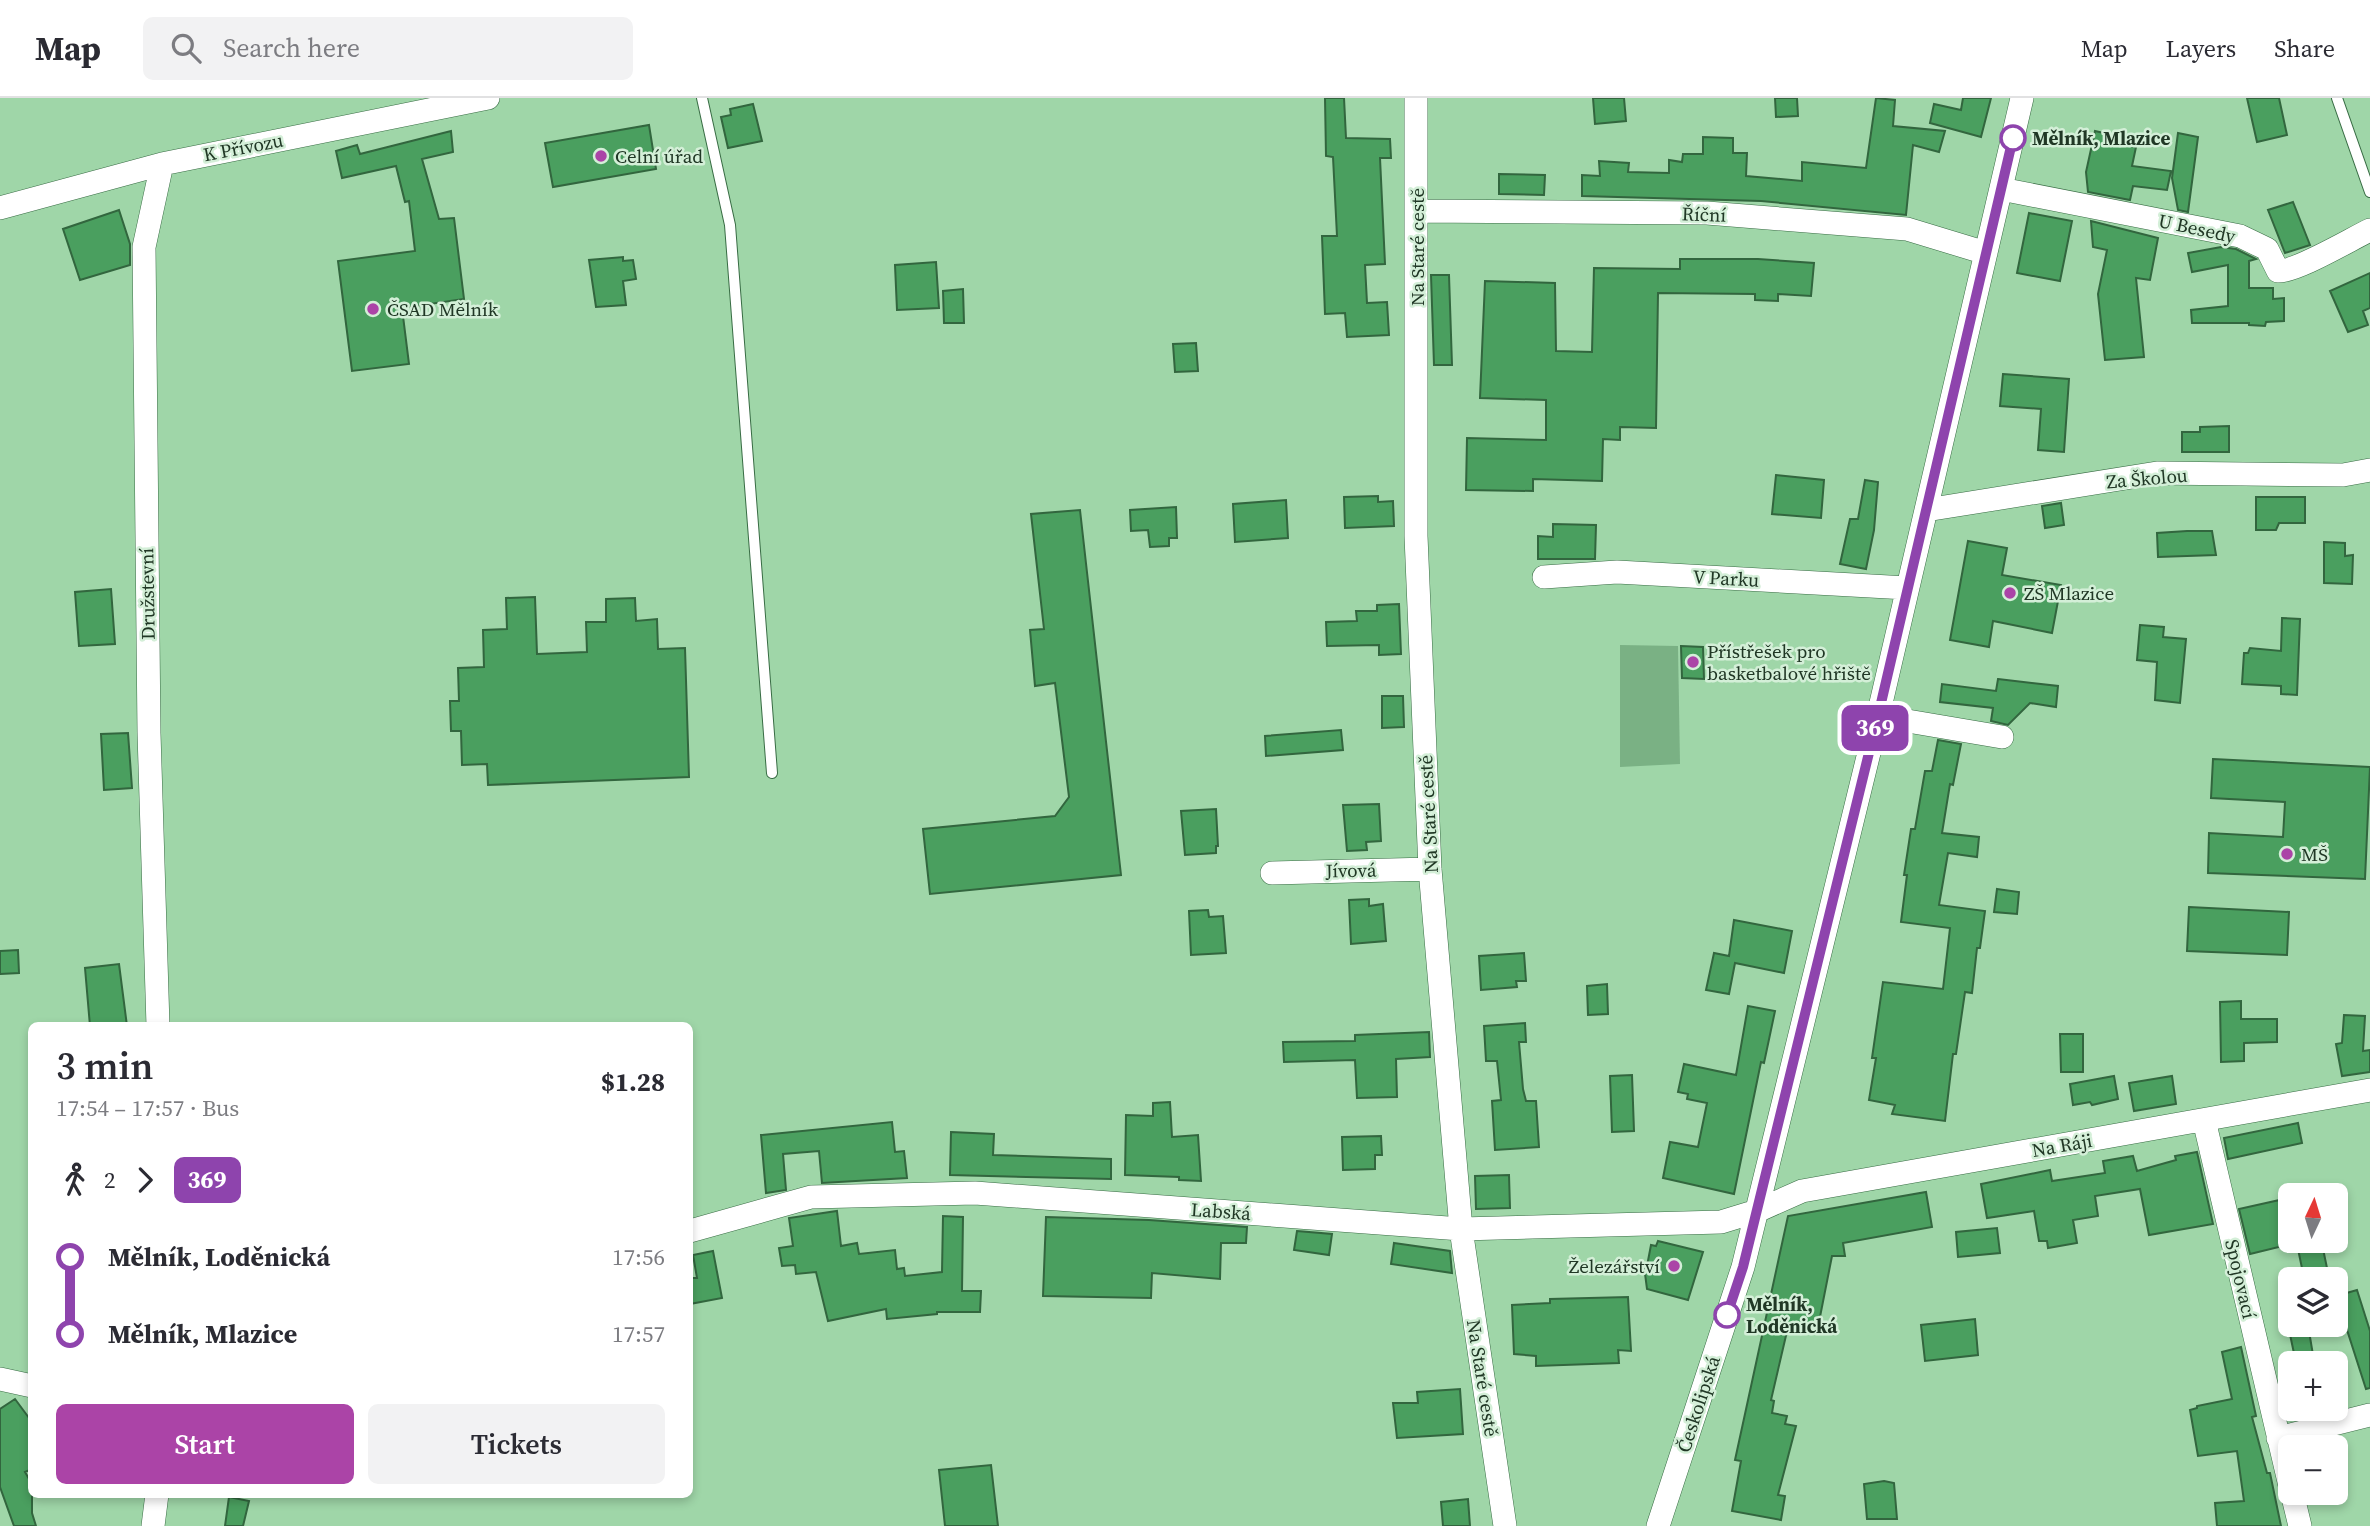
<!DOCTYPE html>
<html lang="en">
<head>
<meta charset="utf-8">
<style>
	:root { --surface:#fff; --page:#f2f2f3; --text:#2b2b33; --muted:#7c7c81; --line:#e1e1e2; --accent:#ab44a7 }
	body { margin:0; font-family:"Source Serif 4",serif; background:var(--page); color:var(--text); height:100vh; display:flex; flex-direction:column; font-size:26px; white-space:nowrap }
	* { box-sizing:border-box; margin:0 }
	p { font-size:23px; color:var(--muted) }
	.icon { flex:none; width:38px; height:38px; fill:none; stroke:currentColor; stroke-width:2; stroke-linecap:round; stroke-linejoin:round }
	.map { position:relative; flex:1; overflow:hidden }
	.sheet { position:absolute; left:28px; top:924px; width:665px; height:476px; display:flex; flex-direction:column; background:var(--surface); border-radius:10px; box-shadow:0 4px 10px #0003 }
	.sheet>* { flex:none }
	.badge { padding:0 14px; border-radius:10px; font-size:24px; line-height:46px }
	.needle { width:46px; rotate:4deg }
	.buttons { position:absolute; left:2278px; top:1085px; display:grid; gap:14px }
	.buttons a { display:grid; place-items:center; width:70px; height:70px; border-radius:10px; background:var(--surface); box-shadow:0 4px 10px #0003; font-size:35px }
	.map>.badge { position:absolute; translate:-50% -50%; box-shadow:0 0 0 4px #fff }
	.legs { display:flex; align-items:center; gap:10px; height:77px; padding:0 28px; font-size:23px }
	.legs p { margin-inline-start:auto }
	.overview { display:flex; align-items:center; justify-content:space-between; height:119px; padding:0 28px }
	h1 { font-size:38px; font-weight:600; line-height:52px }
	.action { display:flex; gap:14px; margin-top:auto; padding:14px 28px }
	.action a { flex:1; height:80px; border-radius:10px; background:var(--accent); color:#fff; font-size:28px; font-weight:600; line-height:80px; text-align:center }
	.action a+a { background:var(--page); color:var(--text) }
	ul { padding:0 28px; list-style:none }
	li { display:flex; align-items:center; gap:24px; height:77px; font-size:26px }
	li i { display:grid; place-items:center; width:10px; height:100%; margin:0 9px; background:currentColor }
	li i::after { content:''; width:18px; height:18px; margin:-9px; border:5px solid; border-radius:50%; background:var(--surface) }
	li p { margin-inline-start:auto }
	li:first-child i { background:linear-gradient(#0000 50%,currentColor 0) }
	li:last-child i { background:linear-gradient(currentColor 50%,#0000 0) }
	header { display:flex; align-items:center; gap:42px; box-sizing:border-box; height:98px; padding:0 35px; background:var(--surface); border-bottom:2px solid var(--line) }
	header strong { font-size:33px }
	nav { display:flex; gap:38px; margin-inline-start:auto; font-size:24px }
	.search { width:490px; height:63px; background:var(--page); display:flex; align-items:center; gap:18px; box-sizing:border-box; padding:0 24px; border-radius:10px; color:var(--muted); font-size:26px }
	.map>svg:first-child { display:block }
	.green { fill:#7ab184 }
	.building { fill:#4a9f5f; stroke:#32663e; stroke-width:2 }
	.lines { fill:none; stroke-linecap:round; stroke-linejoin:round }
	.lane-casing { stroke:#386c44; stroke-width:12 }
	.street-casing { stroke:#386c44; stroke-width:24 }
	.lane { stroke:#fff; stroke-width:10 }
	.street { stroke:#fff; stroke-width:23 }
	.line-1-casing { stroke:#fff; stroke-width:16 }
	.line-1 { stroke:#8e44ad; stroke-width:10 }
	.stop-1-dot { fill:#fff; stroke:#8e44ad; stroke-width:3.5 }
	.poi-dot { fill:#ab44a7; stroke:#d4efd8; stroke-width:2.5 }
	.labels { text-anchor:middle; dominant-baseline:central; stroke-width:5; stroke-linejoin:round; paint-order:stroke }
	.stop-label { font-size:19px; font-weight:bold; fill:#203725; stroke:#d4efd8; text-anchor:start }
	.street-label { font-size:19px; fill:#203725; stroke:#d4efd8 }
	.poi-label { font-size:19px; fill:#203725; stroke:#d4efd8; text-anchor:start }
</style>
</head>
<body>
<header>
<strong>Map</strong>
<div class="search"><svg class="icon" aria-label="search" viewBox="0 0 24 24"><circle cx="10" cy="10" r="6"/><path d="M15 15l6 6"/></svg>Search here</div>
<nav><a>Map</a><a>Layers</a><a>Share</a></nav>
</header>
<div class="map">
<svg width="2370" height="1428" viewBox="0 0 2370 1428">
	<rect width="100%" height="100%" fill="#9fd6a8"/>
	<path class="green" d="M 1620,547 L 1678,548 L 1680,666 L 1620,669 Z"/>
	<path class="building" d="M 1325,0 L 1344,0 L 1346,40 L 1390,41 L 1391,60 L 1380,60 L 1385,166 L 1365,167 L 1367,205 L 1387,204 L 1389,237 L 1347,239 L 1345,215 L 1325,216 L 1322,138 L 1337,138 L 1333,59 L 1326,58 Z
		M 1593,0 L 1624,0 L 1626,23 L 1595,26 Z
		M 1775,0 L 1797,0 L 1798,18 L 1776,19 Z
		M 1876,0 L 1895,2 L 1893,28 L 1945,33 L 1939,54 L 1913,47 L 1906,117 L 1761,103 L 1582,98 L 1582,77 L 1600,78 L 1599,63 L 1629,65 L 1628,74 L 1669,75 L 1669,62 L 1682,64 L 1683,56 L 1703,56 L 1703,39 L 1733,40 L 1733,55 L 1747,55 L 1746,78 L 1802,83 L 1802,64 L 1866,70 Z
		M 1963,0 L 1991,0 L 1981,39 L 1930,25 L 1934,6 L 1961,12 Z
		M 2247,0 L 2279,0 L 2287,37 L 2257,44 Z
		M 753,6 L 762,43 L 728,50 L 721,19 L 731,17 L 730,11 Z
		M 649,27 L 656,71 L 553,89 L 545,45 Z
		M 451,33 L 453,54 L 422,61 L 439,121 L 454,120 L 464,201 L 402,210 L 409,266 L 352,273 L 338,163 L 415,153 L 409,103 L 405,104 L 396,68 L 342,80 L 336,53 L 357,47 L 360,56 Z
		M 2095,33 L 2113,37 L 2111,45 L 2136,49 L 2132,68 L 2171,73 L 2167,92 L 2133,88 L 2130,102 L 2088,94 L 2086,74 Z
		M 2178,35 L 2198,39 L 2188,114 L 2178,112 L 2172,80 Z
		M 1499,76 L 1545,77 L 1544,97 L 1499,96 Z
		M 2293,104 L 2310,147 L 2285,155 L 2268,112 Z
		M 119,112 L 130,146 L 130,167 L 80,182 L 63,131 Z
		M 2029,115 L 2072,123 L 2060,183 L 2017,175 Z
		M 2091,123 L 2158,140 L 2150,182 L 2136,180 L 2144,259 L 2105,262 L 2098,196 L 2107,152 L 2093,149 Z
		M 2221,149 L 2236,151 L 2256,161 L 2249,163 L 2249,190 L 2273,190 L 2273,201 L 2284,200 L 2284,223 L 2266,224 L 2265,228 L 2249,227 L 2249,225 L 2192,225 L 2191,212 L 2228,208 L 2228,167 L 2192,174 L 2188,155 Z
		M 623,159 L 623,163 L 633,162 L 636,181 L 623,183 L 626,207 L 596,209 L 589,162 Z
		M 1680,161 L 1758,161 L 1814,165 L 1811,198 L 1778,196 L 1778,203 L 1755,202 L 1755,196 L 1658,195 L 1656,330 L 1620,329 L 1620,342 L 1603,341 L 1602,383 L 1533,381 L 1533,393 L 1466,392 L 1467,340 L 1546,342 L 1546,302 L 1480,300 L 1485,183 L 1555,185 L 1556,253 L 1592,254 L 1594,170 L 1680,171 Z
		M 936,164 L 939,210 L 897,212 L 895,167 Z
		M 2370,175 L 2370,210 L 2363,213 L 2368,227 L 2348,234 L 2330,193 Z
		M 1431,177 L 1449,177 L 1452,267 L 1434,267 Z
		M 963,191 L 964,225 L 944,225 L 943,193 Z
		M 1196,245 L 1198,273 L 1175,274 L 1173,246 Z
		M 2003,276 L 2069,281 L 2064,354 L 2038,352 L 2041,311 L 2000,308 Z
		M 2229,328 L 2229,354 L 2182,354 L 2182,334 L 2200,334 L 2200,329 Z
		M 1776,377 L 1824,382 L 1821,420 L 1772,416 Z
		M 1865,382 L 1878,384 L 1874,432 L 1866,471 L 1840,466 L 1850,421 L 1858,421 Z
		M 1378,398 L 1378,404 L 1393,403 L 1394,428 L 1345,430 L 1344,399 Z
		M 2256,399 L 2305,399 L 2305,425 L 2279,425 L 2276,432 L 2256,432 Z
		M 1286,402 L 1288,440 L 1235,444 L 1233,406 Z
		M 2061,405 L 2064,427 L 2045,430 L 2042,408 Z
		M 1176,409 L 1177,440 L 1169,440 L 1169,448 L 1150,449 L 1148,432 L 1131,433 L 1130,412 Z
		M 1080,412 L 1121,777 L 930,796 L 923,731 L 1055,718 L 1069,699 L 1055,585 L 1035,588 L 1030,532 L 1044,531 L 1031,416 Z
		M 1553,426 L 1596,427 L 1595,461 L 1538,461 L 1538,438 L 1553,439 Z
		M 2187,433 L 2212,433 L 2216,457 L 2158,459 L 2157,435 Z
		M 1968,443 L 2007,450 L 2002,477 L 2061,487 L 2052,535 L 1993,523 L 1989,549 L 1950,542 Z
		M 2324,444 L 2345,445 L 2345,458 L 2353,457 L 2352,486 L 2324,485 Z
		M 111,491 L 115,546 L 79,548 L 75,494 Z
		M 535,499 L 537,556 L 587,554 L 586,524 L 606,524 L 606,501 L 635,500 L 636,523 L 657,521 L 658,551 L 685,550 L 689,679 L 488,687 L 487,666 L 462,667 L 461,633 L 451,633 L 450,603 L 459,603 L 458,570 L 484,569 L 483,532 L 507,531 L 506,500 Z
		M 1399,506 L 1401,556 L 1379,557 L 1379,547 L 1327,548 L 1326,524 L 1357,523 L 1356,513 L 1377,513 L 1377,507 Z
		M 2282,520 L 2300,521 L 2297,597 L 2281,596 L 2281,588 L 2242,586 L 2244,555 L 2248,555 L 2250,550 L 2281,553 Z
		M 2140,527 L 2164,529 L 2163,539 L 2186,541 L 2180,605 L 2155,602 L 2157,564 L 2137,562 Z
		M 1681,548 L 1703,549 L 1704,581 L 1682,580 Z
		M 1998,581 L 2058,588 L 2056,609 L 2030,605 L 2008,627 L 1991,623 L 1993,610 L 1940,604 L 1942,586 L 1996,593 Z
		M 1382,598 L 1403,598 L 1404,629 L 1382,630 Z
		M 1341,632 L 1343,652 L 1266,658 L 1265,638 Z
		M 128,635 L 132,690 L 104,692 L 101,636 Z
		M 1938,642 L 1961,646 L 1953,687 L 1950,686 L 1942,735 L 1979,739 L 1977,759 L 1948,755 L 1939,807 L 1985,813 L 1980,850 L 1977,850 L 1972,895 L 1965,894 L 1956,956 L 1953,956 L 1945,1023 L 1892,1016 L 1895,1007 L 1869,1002 L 1876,960 L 1872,960 L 1883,884 L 1943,891 L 1950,830 L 1901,824 L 1907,777 L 1904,777 L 1911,731 L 1915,731 L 1925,673 L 1932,673 Z
		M 2213,661 L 2370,669 L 2365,781 L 2208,775 L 2209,735 L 2283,739 L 2285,704 L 2211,700 Z
		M 1379,706 L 1381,743 L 1366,744 L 1367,752 L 1347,753 L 1343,707 Z
		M 1216,711 L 1218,748 L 1216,748 L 1216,755 L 1185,757 L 1181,713 Z
		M 1997,791 L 2019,794 L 2017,816 L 1994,814 Z
		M 1369,801 L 1369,808 L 1383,806 L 1386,843 L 1351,846 L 1349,802 Z
		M 2189,809 L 2289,814 L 2287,857 L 2187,853 Z
		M 1208,812 L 1209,819 L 1223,818 L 1226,855 L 1191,857 L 1189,813 Z
		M 1734,822 L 1792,833 L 1784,875 L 1735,865 L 1729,896 L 1706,892 L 1714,855 L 1729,858 Z
		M 18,852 L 19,875 L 0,876 L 0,853 Z
		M 1524,855 L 1526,883 L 1516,883 L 1517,889 L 1481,892 L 1479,858 Z
		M 119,866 L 127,928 L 90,928 L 85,870 Z
		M 1607,886 L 1608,916 L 1588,917 L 1587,888 Z
		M 2241,903 L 2241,921 L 2277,921 L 2277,944 L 2244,945 L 2244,963 L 2221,964 L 2220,904 Z
		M 1748,908 L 1775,913 L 1764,965 L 1761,964 L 1734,1096 L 1663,1080 L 1670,1044 L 1698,1049 L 1707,1005 L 1687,1001 L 1688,996 L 1678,994 L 1684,966 L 1736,977 Z
		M 2344,917 L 2365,918 L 2363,953 L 2370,952 L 2370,974 L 2342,978 L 2336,946 L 2342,945 Z
		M 1525,925 L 1526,944 L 1519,944 L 1523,991 L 1526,1003 L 1536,1003 L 1539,1049 L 1495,1052 L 1492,1003 L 1501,1002 L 1497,963 L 1486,963 L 1484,928 Z
		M 1429,934 L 1430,959 L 1396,961 L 1397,999 L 1357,1000 L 1355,962 L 1284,964 L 1283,944 L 1355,943 L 1355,937 Z
		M 2060,936 L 2083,936 L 2083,974 L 2061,974 Z
		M 1632,977 L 1634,1033 L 1612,1034 L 1610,978 Z
		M 2114,978 L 2118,1001 L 2092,1007 L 2090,1004 L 2073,1007 L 2070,986 Z
		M 2172,978 L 2176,1006 L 2134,1013 L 2129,985 Z
		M 1170,1004 L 1172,1039 L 1198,1037 L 1201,1083 L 1179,1082 L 1179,1079 L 1125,1077 L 1126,1017 L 1153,1018 L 1153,1005 Z
		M 892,1024 L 895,1054 L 904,1053 L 907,1080 L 822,1085 L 819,1053 L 783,1056 L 786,1092 L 766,1095 L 761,1037 Z
		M 2298,1025 L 2302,1045 L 2228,1061 L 2224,1040 Z
		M 951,1034 L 994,1036 L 993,1057 L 1111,1061 L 1111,1081 L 950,1077 Z
		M 1381,1038 L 1382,1057 L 1375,1057 L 1375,1071 L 1343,1072 L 1342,1039 Z
		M 2197,1054 L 2213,1126 L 2149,1137 L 2140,1091 L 2095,1098 L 2098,1118 L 2073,1122 L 2077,1145 L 2048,1150 L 2047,1143 L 2039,1143 L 2034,1113 L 1987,1120 L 1981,1086 L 2050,1072 L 2052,1083 L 2105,1075 L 2103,1063 L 2133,1058 L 2137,1073 L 2176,1062 L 2175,1058 Z
		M 1509,1077 L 1510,1110 L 1476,1111 L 1475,1078 Z
		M 1926,1094 L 1932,1129 L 1843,1145 L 1845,1158 L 1832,1158 L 1817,1234 L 1788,1229 L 1771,1302 L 1774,1303 L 1772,1315 L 1787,1318 L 1785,1326 L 1796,1328 L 1778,1397 L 1785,1398 L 1781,1422 L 1732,1413 L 1741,1363 L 1735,1362 L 1788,1118 Z
		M 2284,1101 L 2291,1128 L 2291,1143 L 2295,1145 L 2250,1156 L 2239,1111 Z
		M 837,1113 L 841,1148 L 857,1145 L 859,1156 L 895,1152 L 897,1171 L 904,1170 L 905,1178 L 942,1174 L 943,1118 L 963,1119 L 962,1193 L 981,1193 L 980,1214 L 937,1214 L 937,1216 L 887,1221 L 886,1211 L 828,1223 L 816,1174 L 796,1176 L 795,1167 L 782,1168 L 779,1150 L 793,1148 L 789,1120 Z
		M 1046,1119 L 1149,1122 L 1247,1129 L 1246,1145 L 1221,1145 L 1220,1181 L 1152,1175 L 1151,1200 L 1043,1198 Z
		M 1997,1130 L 2000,1155 L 1958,1159 L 1956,1134 Z
		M 1297,1133 L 1332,1136 L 1329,1157 L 1294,1152 Z
		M 1658,1143 L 1703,1154 L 1688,1202 L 1647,1191 L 1644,1168 L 1647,1168 L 1651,1147 L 1656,1148 Z
		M 1394,1145 L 1450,1153 L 1452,1175 L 1391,1166 Z
		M 2322,1146 L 2327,1170 L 2303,1175 L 2298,1151 Z
		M 713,1153 L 722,1200 L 690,1206 L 690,1180 L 697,1180 L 693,1157 Z
		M 2357,1192 L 2370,1233 L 2370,1290 L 2366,1291 L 2347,1232 L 2336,1234 L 2336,1198 Z
		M 1628,1199 L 1631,1253 L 1618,1252 L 1619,1265 L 1536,1268 L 1536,1258 L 1514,1256 L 1512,1207 L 1550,1205 L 1550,1201 Z
		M 1975,1221 L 1978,1257 L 1925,1263 L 1921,1227 Z
		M 2288,1227 L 2308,1227 L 2313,1257 L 2295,1260 Z
		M 2241,1249 L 2256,1318 L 2252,1319 L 2267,1375 L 2270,1375 L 2281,1428 L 2217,1428 L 2215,1405 L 2244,1403 L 2237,1353 L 2198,1358 L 2190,1312 L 2197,1310 L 2197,1308 L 2232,1301 L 2222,1254 Z
		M 1460,1291 L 1463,1336 L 1397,1340 L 1393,1305 L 1418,1305 L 1417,1294 Z
		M 15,1301 L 32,1324 L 32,1371 L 25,1374 L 32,1386 L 32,1415 L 36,1428 L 14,1428 L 0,1389 L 0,1311 Z
		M 991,1367 L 998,1428 L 945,1428 L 939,1372 Z
		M 1884,1383 L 1894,1385 L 1897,1421 L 1867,1421 L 1864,1386 Z
		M 229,1399 L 249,1403 L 243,1428 L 225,1428 Z
		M 1468,1401 L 1470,1428 L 1443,1428 L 1441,1404 Z"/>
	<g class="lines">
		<defs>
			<path id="lane" d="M 702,0 L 730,127 L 772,675
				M 2337,0 L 2370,94"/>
			<path id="street" d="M 1416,0 L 1416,438 L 1430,771 L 1461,1131 L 1505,1428
				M 2001,91 L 2240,138 L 2267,151 L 2278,173 C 2296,174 2351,141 2370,132
				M 0,110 L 162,66 L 488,0
				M 1418,113 L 1707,115 L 1907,131 L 1986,155
				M 1926,412 L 2157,375 L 2343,377 L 2370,372
				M 1544,479 L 1617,474 L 1907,490
				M 1878,618 L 2002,639
				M 1272,775 L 1430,771
				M 158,928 L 149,635 L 144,149 L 162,66
				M 2204,1022 L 2291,1392
				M 690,1133 L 811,1099 L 975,1095 L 1461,1131 L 1721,1124 L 1757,1113 L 1802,1093 L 2370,992
				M 0,1281 L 32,1288
				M 2278,1340 L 2370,1317
				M 2292,1395 L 2300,1428
				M 153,1428 L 157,1396
				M 1658,1428 L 1743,1169 L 1878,618 L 2022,0"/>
		</defs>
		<use href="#lane" class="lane-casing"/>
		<use href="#street" class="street-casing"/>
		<use href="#lane" class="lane"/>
		<use href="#street" class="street"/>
	</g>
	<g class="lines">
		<defs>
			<path id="line-1" d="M 1727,1217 L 1743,1169 L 1878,618 L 2013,40"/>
		</defs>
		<use href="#line-1" class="line-1-casing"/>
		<use href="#line-1" class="line-1"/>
	</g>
	<g class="stop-1-dot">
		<circle cx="2013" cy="40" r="12"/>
		<circle cx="1727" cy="1217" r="12"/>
	</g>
	<g class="poi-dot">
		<circle cx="601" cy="58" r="7"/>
		<circle cx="373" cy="211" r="7"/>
		<circle cx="2010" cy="495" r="7"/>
		<circle cx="1693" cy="564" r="7"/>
		<circle cx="2287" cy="756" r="7"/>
		<circle cx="1674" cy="1168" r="7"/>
	</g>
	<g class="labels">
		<g class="stop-label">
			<text x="2032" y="40">Mělník, Mlazice</text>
			<text x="1746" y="1206">Mělník,<tspan x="1746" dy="22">Loděnická</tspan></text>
		</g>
		<g class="street-label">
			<text transform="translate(243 49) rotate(-11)">K Přívozu</text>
			<text transform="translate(1704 116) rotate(2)">Říční</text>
			<text transform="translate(2197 130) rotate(12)">U Besedy</text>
			<text transform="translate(1417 149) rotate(-90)">Na Staré cestě</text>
			<text transform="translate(2147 380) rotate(-5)">Za Školou</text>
			<text transform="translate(1726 480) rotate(3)">V Parku</text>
			<text transform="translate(147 496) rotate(-91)">Družstevní</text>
			<text transform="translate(1428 716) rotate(-93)">Na Staré cestě</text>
			<text transform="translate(1351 772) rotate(-1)">Jívová</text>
			<text transform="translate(2062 1047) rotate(-10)">Na Ráji</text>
			<text transform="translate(1221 1113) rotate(4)">Labská</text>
			<text transform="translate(2241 1181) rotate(77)">Spojovací</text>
			<text transform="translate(1483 1280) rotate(81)">Na Staré cestě</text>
			<text transform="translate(1698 1306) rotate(-72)">Českolipská</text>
		</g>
		<g class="poi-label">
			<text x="615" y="58">Celní úřad</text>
			<text x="387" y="211">ČSAD Mělník</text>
			<text x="2024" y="495">ZŠ Mlazice</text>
			<text x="1707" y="553">Přístřešek pro<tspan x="1707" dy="22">basketbalové hřiště</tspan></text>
			<text x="2301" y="756">MŠ</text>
			<text x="1660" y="1168" text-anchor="end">Železářství</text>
		</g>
	</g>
</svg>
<div class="buttons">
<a><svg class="needle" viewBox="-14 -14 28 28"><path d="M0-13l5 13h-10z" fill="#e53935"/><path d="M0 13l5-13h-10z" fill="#7c7c81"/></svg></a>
<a><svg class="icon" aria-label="layers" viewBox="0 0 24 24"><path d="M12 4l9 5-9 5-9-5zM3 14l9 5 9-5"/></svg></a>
<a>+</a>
<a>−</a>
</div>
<b class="badge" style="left:1875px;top:630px;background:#8e44ad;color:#fff">369</b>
<section class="sheet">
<div class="overview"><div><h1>3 min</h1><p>17:54 – 17:57 · Bus</p></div><b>$1.28</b></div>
<div class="legs"><svg class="icon" aria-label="walk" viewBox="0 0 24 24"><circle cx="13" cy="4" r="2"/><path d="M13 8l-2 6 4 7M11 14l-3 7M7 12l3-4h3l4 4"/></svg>2<svg class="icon" aria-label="forward" viewBox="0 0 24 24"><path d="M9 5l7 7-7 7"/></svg><b class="badge" style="background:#8e44ad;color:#fff">369</b></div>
<ul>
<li><i style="color:#8e44ad"></i><b>Mělník, Loděnická</b><p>17:56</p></li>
<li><i style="color:#8e44ad"></i><b>Mělník, Mlazice</b><p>17:57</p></li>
</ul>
<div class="action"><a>Start</a><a>Tickets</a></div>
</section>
</div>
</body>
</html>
